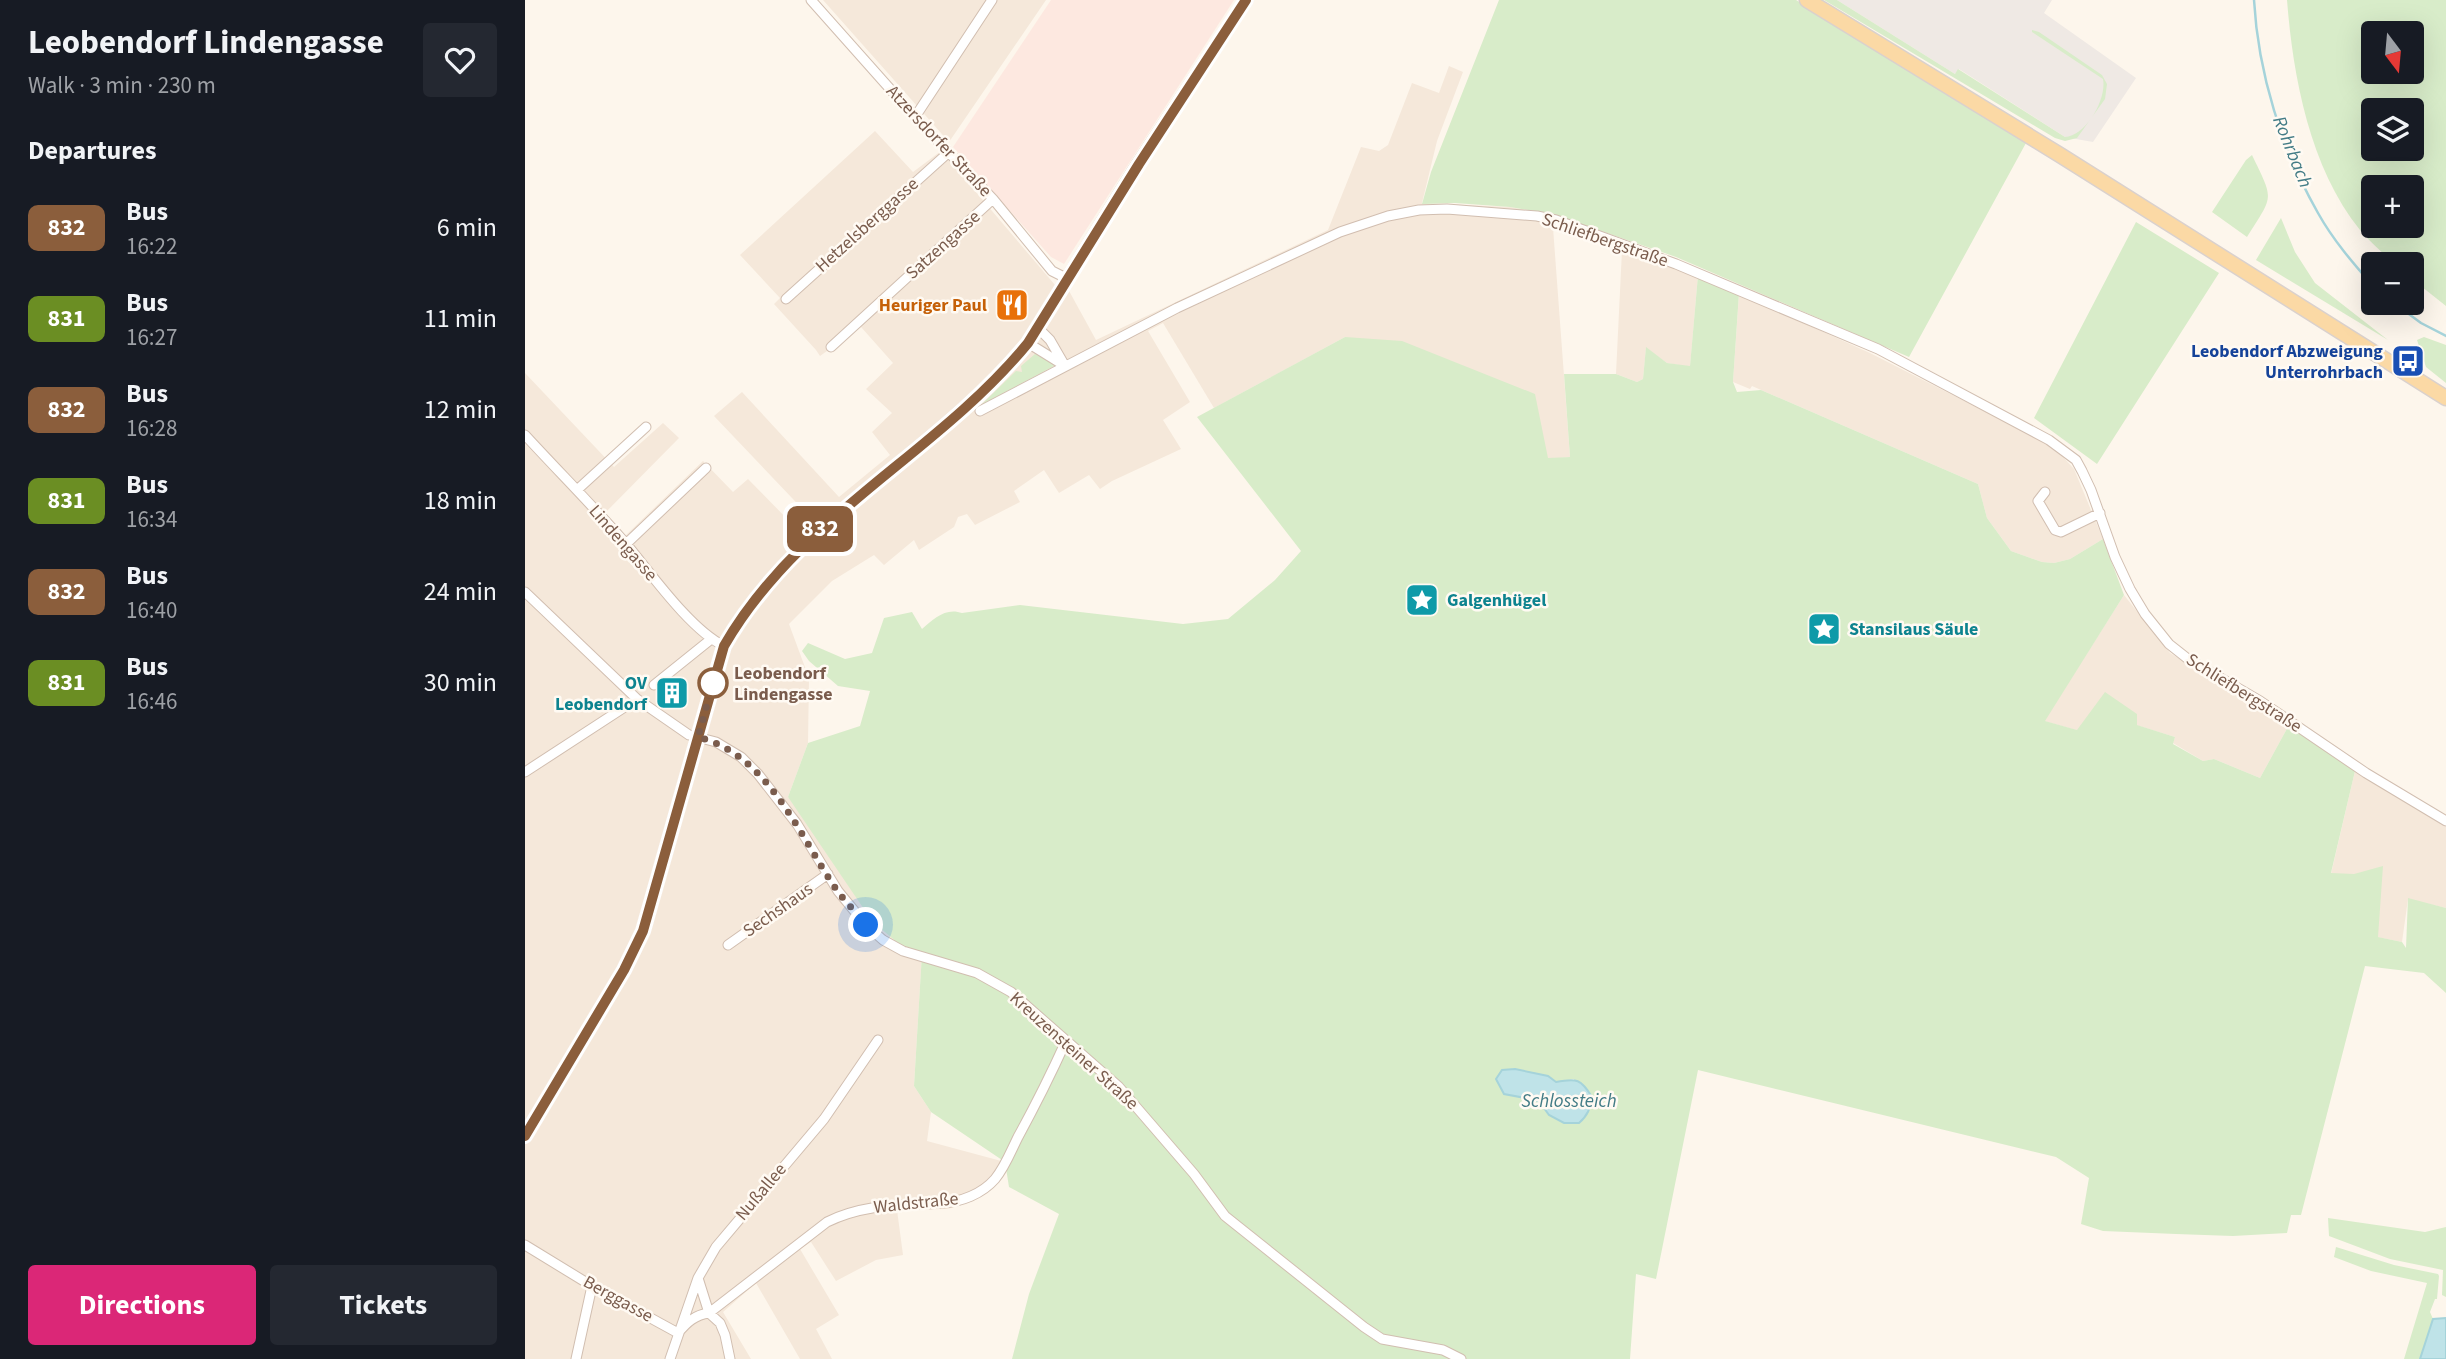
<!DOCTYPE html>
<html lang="en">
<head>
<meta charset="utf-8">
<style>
	:root { --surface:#171b24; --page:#242831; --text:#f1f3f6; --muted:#9ea1a6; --accent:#db2777 }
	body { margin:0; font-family:"Source Sans 3",sans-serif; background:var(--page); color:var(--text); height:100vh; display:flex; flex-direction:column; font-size:26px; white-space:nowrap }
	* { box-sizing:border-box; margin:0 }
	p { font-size:23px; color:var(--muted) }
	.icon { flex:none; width:38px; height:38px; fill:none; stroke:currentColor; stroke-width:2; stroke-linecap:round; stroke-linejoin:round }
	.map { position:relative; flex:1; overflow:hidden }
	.panel { display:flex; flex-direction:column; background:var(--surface); width:525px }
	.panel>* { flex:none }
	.badge { padding:0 14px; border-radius:10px; font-size:24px; line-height:46px }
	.needle { width:46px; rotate:164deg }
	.fabs { position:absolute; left:1836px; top:21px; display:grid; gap:14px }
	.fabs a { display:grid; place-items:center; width:63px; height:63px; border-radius:7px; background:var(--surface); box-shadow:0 7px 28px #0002; font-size:35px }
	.you { position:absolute; width:35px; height:35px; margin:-18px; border:5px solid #fff; border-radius:50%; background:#1a73e8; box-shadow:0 0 0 10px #1a73e833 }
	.map>.badge { position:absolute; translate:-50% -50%; box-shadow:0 0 0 4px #fff }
	h2 { padding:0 28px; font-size:26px; line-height:63px }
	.round { display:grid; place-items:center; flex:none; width:74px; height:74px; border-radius:7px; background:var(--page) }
	.head { display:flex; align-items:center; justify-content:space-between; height:119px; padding:0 28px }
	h1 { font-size:33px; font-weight:700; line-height:52px }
	.primary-button { display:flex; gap:14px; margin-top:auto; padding:14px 28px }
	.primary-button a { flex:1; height:80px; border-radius:7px; background:var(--accent); color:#fff; font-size:28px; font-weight:700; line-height:80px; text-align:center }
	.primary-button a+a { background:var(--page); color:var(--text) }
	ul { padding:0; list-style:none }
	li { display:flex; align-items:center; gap:21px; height:91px; padding:0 28px }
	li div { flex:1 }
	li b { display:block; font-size:26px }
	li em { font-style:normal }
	li .badge { min-width:77px; font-weight:700; text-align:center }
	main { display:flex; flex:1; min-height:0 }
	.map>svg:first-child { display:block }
	.residential { fill:#f5e8da }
	.commercial { fill:#fde8e0 }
	.industrial { fill:#efe9e4 }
	.green { fill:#d8ecc9; fill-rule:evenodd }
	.water { fill:#bfe3e8; stroke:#a5d3da; stroke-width:2 }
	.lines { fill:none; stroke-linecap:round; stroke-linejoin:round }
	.stream { stroke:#a5d3da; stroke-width:2.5 }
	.street-casing { stroke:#d1beb0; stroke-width:11 }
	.secondary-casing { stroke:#d6c0b0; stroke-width:15 }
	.primary-casing { stroke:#dad1cd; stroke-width:17 }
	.street { stroke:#fff; stroke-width:9 }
	.secondary { stroke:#fff; stroke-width:12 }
	.primary { stroke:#fbd9a5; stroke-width:14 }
	.line-casing { stroke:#fff; stroke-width:16 }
	.line { stroke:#8b5e3c; stroke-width:10 }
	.walk { stroke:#7a5c4d; stroke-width:7; stroke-dasharray:0 12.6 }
	.stop-dot { fill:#fff; stroke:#8b5e3c; stroke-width:3.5 }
	.labels { text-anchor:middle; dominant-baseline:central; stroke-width:5; stroke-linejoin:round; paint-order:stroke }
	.street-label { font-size:18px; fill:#7a5c4d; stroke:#fffaf3 }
	.food-label { font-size:18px; font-weight:bold; fill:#c56008; stroke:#fffaf3; text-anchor:end }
	.transit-label { font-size:18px; font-weight:bold; fill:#164399; stroke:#fffaf3; text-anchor:end }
	.culture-label { font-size:18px; font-weight:bold; fill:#0d838f; stroke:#fffaf3; text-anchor:start }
	.stop-label { font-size:18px; font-weight:bold; fill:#7a5c4d; stroke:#fffaf3; text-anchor:start }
	.water-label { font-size:19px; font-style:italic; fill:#437c86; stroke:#fffaf3 }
</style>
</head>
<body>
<main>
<section class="panel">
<div class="head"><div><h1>Leobendorf Lindengasse</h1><p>Walk · 3 min · 230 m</p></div><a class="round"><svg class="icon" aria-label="heart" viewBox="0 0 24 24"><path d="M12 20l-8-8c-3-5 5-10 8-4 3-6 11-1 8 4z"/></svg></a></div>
<h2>Departures</h2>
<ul>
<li><span class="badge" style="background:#8b5e3c;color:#fff">832</span><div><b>Bus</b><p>16:22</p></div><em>6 min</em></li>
<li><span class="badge" style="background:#6b8e23;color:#fff">831</span><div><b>Bus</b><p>16:27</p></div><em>11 min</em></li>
<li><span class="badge" style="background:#8b5e3c;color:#fff">832</span><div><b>Bus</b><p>16:28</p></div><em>12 min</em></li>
<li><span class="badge" style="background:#6b8e23;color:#fff">831</span><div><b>Bus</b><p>16:34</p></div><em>18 min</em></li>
<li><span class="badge" style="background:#8b5e3c;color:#fff">832</span><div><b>Bus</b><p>16:40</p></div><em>24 min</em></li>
<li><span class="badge" style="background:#6b8e23;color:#fff">831</span><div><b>Bus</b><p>16:46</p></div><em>30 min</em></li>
</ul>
<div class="primary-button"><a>Directions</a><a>Tickets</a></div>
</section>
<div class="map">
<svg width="1921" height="1359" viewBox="0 0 1921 1359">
	<rect width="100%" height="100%" fill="#fdf6ec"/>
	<path class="residential" d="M 298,0 L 521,0 L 424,142 Z
		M 924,66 L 938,72 L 912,141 L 897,203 L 985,207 L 1027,214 L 1045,457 L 1023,459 L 820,337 L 689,408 L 638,323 L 623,331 L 665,402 L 638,420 L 656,449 L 587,481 L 575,489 L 564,475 L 534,493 L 519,470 L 489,491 L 495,502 L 450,525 L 442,514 L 433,517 L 429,527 L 394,550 L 389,540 L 359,565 L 349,555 L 307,581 L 264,624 L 284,678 L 283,743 L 263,797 L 397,953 L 389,1086 L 406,1112 L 402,1141 L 480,1162 L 456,1196 L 434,1206 L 422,1209 L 372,1210 L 378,1255 L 351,1260 L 311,1281 L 286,1242 L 275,1249 L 314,1315 L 291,1329 L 307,1359 L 275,1359 L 231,1283 L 198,1312 L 226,1359 L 0,1359 L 0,373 L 89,467 L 138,423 L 154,438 L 79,514 L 100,536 L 178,461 L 208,492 L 223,479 L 274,531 L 287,519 L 189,416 L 217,392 L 314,497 L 365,455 L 347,432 L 367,413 L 341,389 L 368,363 L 336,327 L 295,356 L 291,350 L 249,304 L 255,298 L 215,255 L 350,131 L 388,172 L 416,151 L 530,285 L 543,289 L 571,340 L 803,230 L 836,147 L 854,151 L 863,145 L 887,83 L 914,93 Z
		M 1097,250 L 1173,275 L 1165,367 L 1142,363 L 1121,348 L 1118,379 L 1112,382 L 1091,374 Z
		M 1214,294 L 1345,353 L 1516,440 L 1538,457 L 1549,469 L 1578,539 L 1545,559 L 1529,563 L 1517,562 L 1486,551 L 1462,518 L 1453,484 L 1227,386 L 1225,389 L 1208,382 Z
		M 1599,595 L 1645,653 L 1764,725 L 1735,778 L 1689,759 L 1678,761 L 1648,743 L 1650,737 L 1611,725 L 1551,730 L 1519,721 Z
		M 1830,771 L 1921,827 L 1921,908 L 1883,899 L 1877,942 L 1852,937 L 1829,874 L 1806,874 Z"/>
	<path class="commercial" d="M 526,0 L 709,0 L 539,264 L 526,257 L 428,147 Z"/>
	<path class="industrial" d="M 1312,0 L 1527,0 L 1519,13 L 1611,78 L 1568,142 L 1540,137 L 1434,69 L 1430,74 Z"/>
	<path class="green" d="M 974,0 L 1271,0 L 1501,143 L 1384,357 L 1151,257 L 1027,214 L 985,207 L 930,203 L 897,204 L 906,172 Z
		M 1299,0 L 1312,0 L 1430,74 L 1433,69 L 1540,137 C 1561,136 1582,99 1578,79 L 1507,32 L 1507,30 L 1514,32 L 1577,75 L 1582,84 L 1580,99 L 1552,138 L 1540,141 L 1530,138 Z
		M 1762,0 L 1921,0 L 1921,306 L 1887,279 L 1886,264 L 1870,264 C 1858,253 1845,242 1835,230 C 1785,168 1768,77 1762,0 ZM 1848,33 L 1886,33 L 1886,72 L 1848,72 ZM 1848,110 L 1886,110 L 1886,149 L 1848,149 ZM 1848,187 L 1886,187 L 1886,226 L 1848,226 Z
		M 1727,155 C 1749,201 1749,194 1722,237 L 1687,212 L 1721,160 Z
		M 1756,218 L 1770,252 L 1790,283 L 1863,340 L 1731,260 Z
		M 1611,222 L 1694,273 L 1572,464 L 1509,418 Z
		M 1173,275 L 1214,293 L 1208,382 L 1212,392 L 1236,390 L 1453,484 L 1462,518 L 1486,551 L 1517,562 L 1529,563 L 1545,559 L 1578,539 L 1599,595 L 1520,721 L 1552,730 L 1580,692 L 1612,714 L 1612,725 L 1650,737 L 1648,744 L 1678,761 L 1689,759 L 1735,778 L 1764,725 L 1830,771 L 1806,873 L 1829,874 L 1858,866 L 1853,937 L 1877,942 L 1881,948 L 1883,898 L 1921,908 L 1921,993 L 1899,973 L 1840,966 L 1776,1215 L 1766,1215 L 1762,1233 L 1708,1236 L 1651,1234 L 1578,1231 L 1556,1224 L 1564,1178 L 1531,1157 L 1173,1070 L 1131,1279 L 1111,1274 L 1105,1359 L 487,1359 L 504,1294 L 534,1214 L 484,1187 L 480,1162 L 406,1112 L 389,1086 L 397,953 L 374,944 L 347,921 L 263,797 L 283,743 L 335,726 L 345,691 L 313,686 L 284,661 L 277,651 L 283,643 L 320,659 L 347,653 L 359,618 L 387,612 L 397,629 C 408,619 421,607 437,613 L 495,605 L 658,624 L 703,619 L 750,580 L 776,551 L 672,417 L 820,337 L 877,341 L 1010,394 L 1023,458 L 1045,457 L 1039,374 L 1091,374 L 1112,382 L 1118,379 L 1121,347 L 1142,363 L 1165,366 ZM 990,1069 L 1023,1076 L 1031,1082 L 1049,1079 L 1054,1123 L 1039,1123 L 1024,1115 L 1016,1104 L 977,1070 Z
		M 1899,337 L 1921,345 L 1921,383 L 1901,367 L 1892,340 Z
		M 510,354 L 528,363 L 529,366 L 456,405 L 491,371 L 497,372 L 496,366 Z
		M 1803,1218 L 1900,1232 L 1921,1227 L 1921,1297 L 1917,1295 L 1918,1270 L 1865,1259 L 1804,1236 Z
		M 1811,1247 L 1869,1265 L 1913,1274 L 1914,1276 L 1912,1299 L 1910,1299 L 1905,1312 L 1908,1319 L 1895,1359 L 1879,1359 L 1902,1283 L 1846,1271 L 1809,1257 Z"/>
	<path class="water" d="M 990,1069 L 1023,1076 L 1031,1082 C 1052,1078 1056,1079 1067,1097 C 1065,1109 1063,1115 1054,1123 L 1039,1123 L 1024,1115 L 1016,1104 L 1011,1100 L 979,1094 L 971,1079 L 977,1070 Z
		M 1921,1318 L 1921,1359 L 1895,1359 L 1908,1319 Z"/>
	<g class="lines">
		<path class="stream" d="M 1729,0 C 1733,73 1757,150 1793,213 C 1808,240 1828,263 1848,286
			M 1869,303 L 1896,323 L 1921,336"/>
		<defs>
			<path id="street" d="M 286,0 L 390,117 L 468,199 L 527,271 L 543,279
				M 390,117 L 467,0
				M 261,299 L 424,152
				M 512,327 L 525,340 L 540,366
				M 503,343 L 540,366
				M 306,347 L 468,199
				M 455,411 L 652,308 L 815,232 L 863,216 L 894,210 L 922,209 L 1012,216 L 1031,220 L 1151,264 L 1353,349 L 1524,440 L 1551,460 L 1557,471 L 1566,490 L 1590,557 L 1605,589 L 1620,614 L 1644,644 L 1663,659 L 1735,701 L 1841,773 L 1921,821
				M 0,435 C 34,472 70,508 103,546 C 127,575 166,630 199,646
				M 52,490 L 121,427
				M 1520,492 L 1513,501 L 1530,530 L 1536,532 L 1575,513
				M 101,544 L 181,468
				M 0,592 L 112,699 L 164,735 L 191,742 L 216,757 L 233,774 L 272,824 L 313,891 L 341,925 L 358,940 L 378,951 L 452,973 L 486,992 L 594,1087 L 669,1174 L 700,1216 L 839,1327 L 857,1339 L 918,1350 L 936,1359
				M 129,685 L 185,640
				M 0,772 L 112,699
				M 203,945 L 303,874
				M 0,1245 L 67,1286 L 153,1333 C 162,1322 170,1315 184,1313 L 302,1222 C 341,1203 376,1206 417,1203 C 436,1202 457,1194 470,1179 C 480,1167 486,1151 493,1137 C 510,1106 526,1074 541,1041
				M 173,1278 L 184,1313 L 195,1323 L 200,1335 L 205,1359
				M 51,1359 L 67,1286
				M 145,1359 L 173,1278 L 191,1247 L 299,1119 L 353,1040"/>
			<path id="secondary" d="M 0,1136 L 99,970 L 118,931 L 199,646 C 273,517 410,455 503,343 L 614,163 L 721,0"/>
			<path id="primary" d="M 1282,0 L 1535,155 L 1921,398"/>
		</defs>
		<use href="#street" class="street-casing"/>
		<use href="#secondary" class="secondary-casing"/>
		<use href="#primary" class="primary-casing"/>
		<use href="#street" class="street"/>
		<use href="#secondary" class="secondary"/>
		<use href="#primary" class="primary"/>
	</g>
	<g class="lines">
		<defs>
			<path id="line" d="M 0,1136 L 99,970 L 118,931 L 199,646 C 274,516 410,456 503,343 L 614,164 L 721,0"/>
		</defs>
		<use href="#line" class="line-casing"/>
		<use href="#line" class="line"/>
		<path class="walk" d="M 188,683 L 173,737 C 245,756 274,836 313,892 C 322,903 332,914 341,925"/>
	</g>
	<defs>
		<symbol id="restaurant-square" viewBox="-11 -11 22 22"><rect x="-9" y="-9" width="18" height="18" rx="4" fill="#e8710a" stroke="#fffaf3"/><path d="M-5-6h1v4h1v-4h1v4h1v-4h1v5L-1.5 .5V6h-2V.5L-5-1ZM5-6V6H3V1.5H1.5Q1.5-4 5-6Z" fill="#fff"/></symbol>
		<symbol id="bus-square" viewBox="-11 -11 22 22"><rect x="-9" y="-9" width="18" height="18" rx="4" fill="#1a4fb4" stroke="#fffaf3"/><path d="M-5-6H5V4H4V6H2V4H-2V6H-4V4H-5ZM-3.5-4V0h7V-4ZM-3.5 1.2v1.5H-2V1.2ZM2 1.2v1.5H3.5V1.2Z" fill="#fff"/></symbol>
		<symbol id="sight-square" viewBox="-11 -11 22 22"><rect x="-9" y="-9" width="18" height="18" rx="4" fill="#0f9aa8" stroke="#fffaf3"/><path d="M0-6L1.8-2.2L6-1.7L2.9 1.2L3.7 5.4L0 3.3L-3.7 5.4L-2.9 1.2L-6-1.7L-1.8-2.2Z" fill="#fff"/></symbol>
		<symbol id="building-square" viewBox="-11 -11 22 22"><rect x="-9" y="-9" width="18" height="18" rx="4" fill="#0f9aa8" stroke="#fffaf3"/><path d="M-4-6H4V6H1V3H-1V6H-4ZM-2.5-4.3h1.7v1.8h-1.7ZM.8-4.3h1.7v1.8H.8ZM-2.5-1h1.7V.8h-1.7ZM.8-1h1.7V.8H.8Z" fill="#fff"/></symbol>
	</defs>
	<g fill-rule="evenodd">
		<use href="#restaurant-square" x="468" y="286" width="38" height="38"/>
		<use href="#bus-square" x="1864" y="342" width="38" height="38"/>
		<use href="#sight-square" x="878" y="581" width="38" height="38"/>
		<use href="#sight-square" x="1280" y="610" width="38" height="38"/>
		<use href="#building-square" x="128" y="674" width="38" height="38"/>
	</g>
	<circle class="stop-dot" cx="188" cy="683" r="14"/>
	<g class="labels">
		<g class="street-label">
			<text transform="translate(414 141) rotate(47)">Atzersdorfer Straße</text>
			<text transform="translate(342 225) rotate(-42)">Hetzelsberggasse</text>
			<text transform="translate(1080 240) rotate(19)">Schliefbergstraße</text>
			<text transform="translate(418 245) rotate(-42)">Satzengasse</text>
			<text transform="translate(98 543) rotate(49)">Lindengasse</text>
			<text transform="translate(1719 693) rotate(32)">Schliefbergstraße</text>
			<text transform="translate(253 910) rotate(-35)">Sechshaus</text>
			<text transform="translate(549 1051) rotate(42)">Kreuzensteiner Straße</text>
			<text transform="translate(236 1192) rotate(-50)">Nußallee</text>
			<text transform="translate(391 1203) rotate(-6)">Waldstraße</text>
			<text transform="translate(93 1299) rotate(29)">Berggasse</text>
		</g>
		<g class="food-label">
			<text x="462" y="305">Heuriger Paul</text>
		</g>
		<g class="transit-label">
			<text x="1858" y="351">Leobendorf Abzweigung<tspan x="1858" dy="21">Unterrohrbach</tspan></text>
		</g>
		<g class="culture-label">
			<text x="922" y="600">Galgenhügel</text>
			<text x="1324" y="629">Stansilaus Säule</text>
			<text x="122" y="683" text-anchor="end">OV<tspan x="122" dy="21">Leobendorf</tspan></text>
		</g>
		<g class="stop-label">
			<text x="209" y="673">Leobendorf<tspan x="209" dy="21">Lindengasse</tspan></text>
		</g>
		<g class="water-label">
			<text transform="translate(1767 152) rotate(68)">Rohrbach</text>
			<text x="1044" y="1101">Schlossteich</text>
		</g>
	</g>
</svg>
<div class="fabs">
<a><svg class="needle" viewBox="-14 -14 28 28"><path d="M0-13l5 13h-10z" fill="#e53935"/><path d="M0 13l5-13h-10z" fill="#9ea1a6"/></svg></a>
<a><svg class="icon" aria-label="layers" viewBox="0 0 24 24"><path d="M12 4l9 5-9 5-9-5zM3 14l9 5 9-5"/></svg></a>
<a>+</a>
<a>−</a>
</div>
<div class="you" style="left:341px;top:925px"></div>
<b class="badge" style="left:295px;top:529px;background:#8b5e3c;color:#fff">832</b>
</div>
</main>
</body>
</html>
